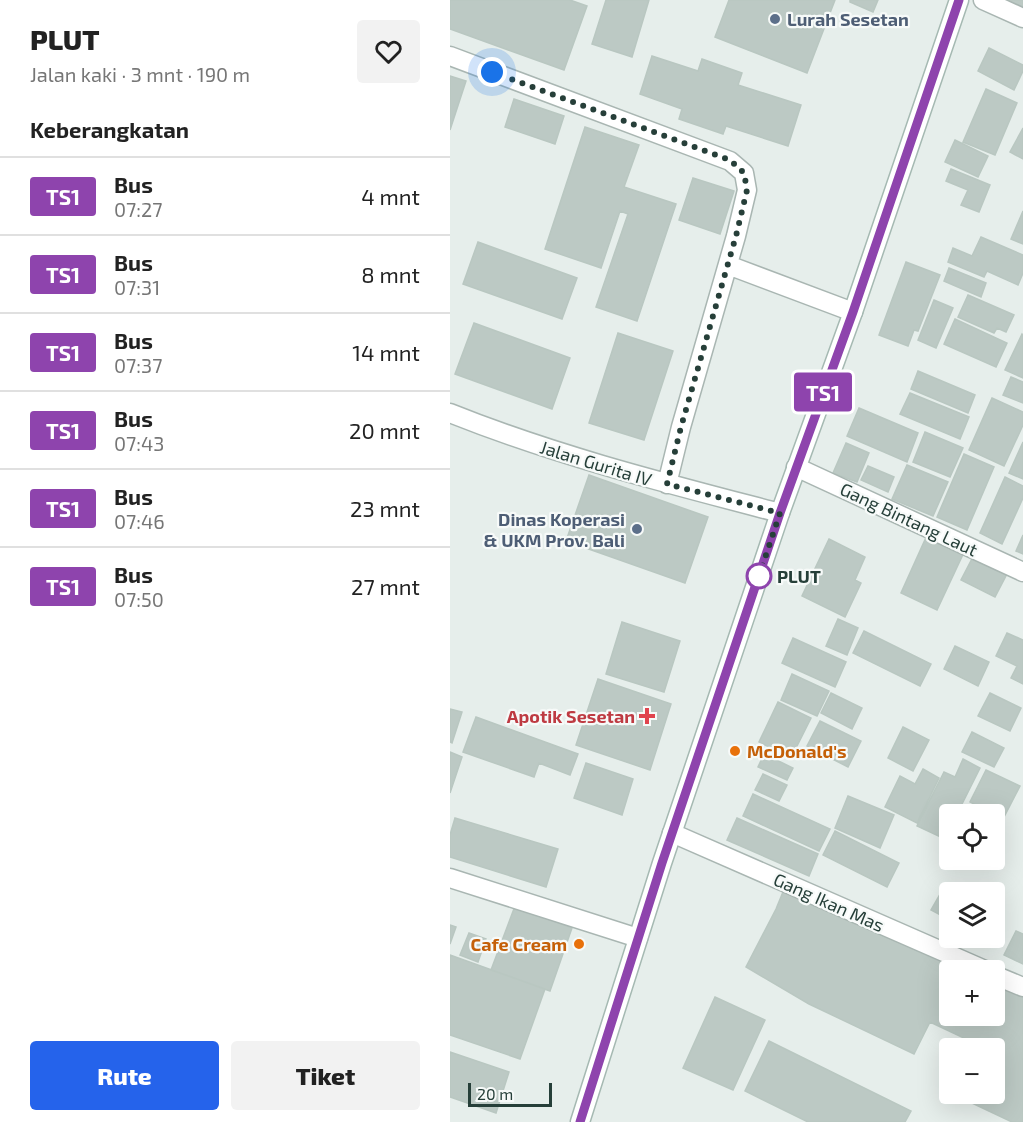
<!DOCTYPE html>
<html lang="id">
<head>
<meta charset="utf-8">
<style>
	:root { --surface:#fff; --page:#f2f2f2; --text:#222; --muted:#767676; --line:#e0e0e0; --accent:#2563eb }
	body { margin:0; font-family:"Exo 2",sans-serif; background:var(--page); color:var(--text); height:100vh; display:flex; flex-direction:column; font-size:22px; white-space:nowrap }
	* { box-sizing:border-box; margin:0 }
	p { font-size:20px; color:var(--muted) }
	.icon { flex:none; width:33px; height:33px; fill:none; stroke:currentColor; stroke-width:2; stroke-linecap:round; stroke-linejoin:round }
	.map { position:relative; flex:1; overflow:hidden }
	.details { display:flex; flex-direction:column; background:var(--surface); width:450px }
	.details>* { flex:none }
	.badge { padding:0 12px; border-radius:4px; font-size:21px; line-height:39px }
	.fabs { position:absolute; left:489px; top:804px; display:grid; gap:12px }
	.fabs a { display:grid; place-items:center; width:66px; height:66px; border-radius:6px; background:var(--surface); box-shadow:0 6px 24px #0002; font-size:30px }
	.scale { position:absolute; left:18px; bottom:15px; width:84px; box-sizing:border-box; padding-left:6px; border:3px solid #263f39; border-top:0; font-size:16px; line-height:21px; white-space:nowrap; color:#263f39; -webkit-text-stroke:4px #f7faf9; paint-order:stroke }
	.you { position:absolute; width:30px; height:30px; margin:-15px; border:4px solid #fff; border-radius:50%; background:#1a73e8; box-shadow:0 0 0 9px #1a73e833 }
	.map>.badge { position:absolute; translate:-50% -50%; box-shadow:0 0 0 3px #fff }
	h2 { padding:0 30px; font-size:22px; line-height:54px }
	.round { display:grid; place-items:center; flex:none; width:63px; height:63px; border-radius:6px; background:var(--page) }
	.headline { display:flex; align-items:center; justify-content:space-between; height:102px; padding:0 30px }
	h1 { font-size:28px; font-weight:800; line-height:45px }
	.button { display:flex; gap:12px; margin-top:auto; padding:12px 30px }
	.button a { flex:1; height:69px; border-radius:6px; background:var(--accent); color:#fff; font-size:24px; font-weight:800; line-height:69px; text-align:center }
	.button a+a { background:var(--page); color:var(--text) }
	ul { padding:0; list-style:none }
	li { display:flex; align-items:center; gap:18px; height:78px; padding:0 30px; border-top:2px solid var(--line) }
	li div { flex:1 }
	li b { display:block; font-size:22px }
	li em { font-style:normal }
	li .badge { min-width:66px; font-weight:700; text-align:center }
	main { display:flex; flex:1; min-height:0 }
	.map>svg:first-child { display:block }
	.building { fill:#bcc9c4; stroke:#b9c7c1; stroke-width:1.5 }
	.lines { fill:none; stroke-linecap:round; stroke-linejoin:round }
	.minor-casing { stroke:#a9b6b2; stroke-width:21 }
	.secondary-casing { stroke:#a5b9b2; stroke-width:21 }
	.minor { stroke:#fff; stroke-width:18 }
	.secondary { stroke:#fff; stroke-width:18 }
	.line-casing { stroke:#fff; stroke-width:14 }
	.line { stroke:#8e44ad; stroke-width:9 }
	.walk { stroke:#263f39; stroke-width:6; stroke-dasharray:0 10.8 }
	.service-dot { fill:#5c6f8a; stroke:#f7faf9; stroke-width:2 }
	.stop-dot { fill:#fff; stroke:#8e44ad; stroke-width:3 }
	.health-dot { fill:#e0444e; stroke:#f7faf9; stroke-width:2 }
	.food-dot { fill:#e8710a; stroke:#f7faf9; stroke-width:2 }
	.labels { text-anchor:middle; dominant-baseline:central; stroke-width:4.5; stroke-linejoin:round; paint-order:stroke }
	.service-label { font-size:18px; font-weight:bold; fill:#4e5e75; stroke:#f7faf9; text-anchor:start }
	.street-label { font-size:18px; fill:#263f39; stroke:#f7faf9 }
	.stop-label { font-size:18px; font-weight:bold; fill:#263f39; stroke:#f7faf9; text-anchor:start }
	.health-label { font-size:18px; font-weight:bold; fill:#be3a42; stroke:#f7faf9; text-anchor:end }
	.food-label { font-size:18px; font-weight:bold; fill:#c56008; stroke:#f7faf9; text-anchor:start }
</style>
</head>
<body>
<main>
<section class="details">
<div class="headline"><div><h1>PLUT</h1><p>Jalan kaki · 3 mnt · 190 m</p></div><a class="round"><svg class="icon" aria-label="heart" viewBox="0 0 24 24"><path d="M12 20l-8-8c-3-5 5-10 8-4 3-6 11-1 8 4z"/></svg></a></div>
<h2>Keberangkatan</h2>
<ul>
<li><span class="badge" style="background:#8e44ad;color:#fff">TS1</span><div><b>Bus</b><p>07:27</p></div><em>4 mnt</em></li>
<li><span class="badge" style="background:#8e44ad;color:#fff">TS1</span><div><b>Bus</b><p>07:31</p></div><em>8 mnt</em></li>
<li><span class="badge" style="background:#8e44ad;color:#fff">TS1</span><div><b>Bus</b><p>07:37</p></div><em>14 mnt</em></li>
<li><span class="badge" style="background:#8e44ad;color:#fff">TS1</span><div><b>Bus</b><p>07:43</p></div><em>20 mnt</em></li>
<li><span class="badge" style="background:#8e44ad;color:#fff">TS1</span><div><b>Bus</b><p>07:46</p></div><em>23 mnt</em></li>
<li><span class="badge" style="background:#8e44ad;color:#fff">TS1</span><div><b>Bus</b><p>07:50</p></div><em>27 mnt</em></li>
</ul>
<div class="button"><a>Rute</a><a>Tiket</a></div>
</section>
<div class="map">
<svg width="573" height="1122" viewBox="0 0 573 1122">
	<rect width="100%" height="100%" fill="#e6eeeb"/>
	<path class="building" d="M 0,0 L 120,0 L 137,6 L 114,70 L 0,29 Z
		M 156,0 L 199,0 L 182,57 L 142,44 Z
		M 279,0 L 385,0 L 357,73 L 265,37 Z
		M 400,0 L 428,0 L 423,12 L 400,2 Z
		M 556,0 L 573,0 L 573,7 Z
		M 539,48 L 573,65 L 573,71 L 564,90 L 528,71 Z
		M 202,56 L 248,71 L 252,59 L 292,73 L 288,85 L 351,105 L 338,146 L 276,126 L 273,134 L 229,119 L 232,109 L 190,94 Z
		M 0,76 L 16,81 L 0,130 Z
		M 536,89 L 567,103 L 545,155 L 513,142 Z
		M 64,99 L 114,116 L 105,144 L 55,127 Z
		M 135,127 L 189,145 L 174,187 L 226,204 L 187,321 L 146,307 L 178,214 L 170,211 L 151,268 L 95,249 Z
		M 573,128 L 573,159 L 560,152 Z
		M 505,140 L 538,156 L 528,177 L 495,162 Z
		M 501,169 L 540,185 L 529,212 L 511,205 L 518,190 L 496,181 Z
		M 243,178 L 284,191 L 270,234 L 229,220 Z
		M 573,211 L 573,244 L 561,239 Z
		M 531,237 L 573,255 L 573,273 L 568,285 L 537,271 L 534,277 L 498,262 L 503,248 L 522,256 Z
		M 28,242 L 127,278 L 112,319 L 13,284 Z
		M 456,262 L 490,275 L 468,331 L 464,330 L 458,346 L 429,335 Z
		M 499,268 L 536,283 L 531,297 L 494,281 Z
		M 518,295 L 564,315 L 556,332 L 547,328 L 544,333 L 508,317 Z
		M 484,300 L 503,308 L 486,348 L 468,340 Z
		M 505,319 L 557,343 L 546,367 L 494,344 Z
		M 24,323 L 120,358 L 102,409 L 5,374 Z
		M 168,333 L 223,351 L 194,440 L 139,423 Z
		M 572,334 L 573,335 L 573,378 L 555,370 Z
		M 468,371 L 525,395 L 518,413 L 461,389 Z
		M 561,377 L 573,382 L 573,403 L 553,395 Z
		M 460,393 L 519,417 L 510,439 L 450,414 Z
		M 542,398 L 573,412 L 573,425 L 554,466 L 519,450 Z
		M 409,408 L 468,433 L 457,462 L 397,436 Z
		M 475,432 L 513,448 L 500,477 L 463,462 Z
		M 573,442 L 573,479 L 559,473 Z
		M 396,443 L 419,453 L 407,482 L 383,473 Z
		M 514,454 L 544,467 L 517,530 L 487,517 Z
		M 457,465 L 498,482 L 483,516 L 442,499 Z
		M 418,466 L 444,477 L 438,492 L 411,480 Z
		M 139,475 L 258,517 L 235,583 L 116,541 Z
		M 555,477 L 573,486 L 573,498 L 552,544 L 530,533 Z
		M 478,533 L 515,550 L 487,610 L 451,593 Z
		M 573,535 L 573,554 L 566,551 Z
		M 379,539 L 415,557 L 405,580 L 411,583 L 395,617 L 352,596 Z
		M 525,553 L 559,570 L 545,597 L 511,580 Z
		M 388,619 L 408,628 L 397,655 L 376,646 Z
		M 172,622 L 230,641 L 214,692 L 156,674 Z
		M 414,631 L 481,664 L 470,686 L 403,653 Z
		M 557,633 L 573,640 L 573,684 L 561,678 L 567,666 L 546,656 Z
		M 343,638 L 396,662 L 385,687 L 332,663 Z
		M 505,646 L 539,662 L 528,686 L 494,669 Z
		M 342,674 L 379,691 L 367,716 L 331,700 Z
		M 148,679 L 221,704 L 200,770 L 126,745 Z
		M 381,693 L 412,708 L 402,729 L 371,713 Z
		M 540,693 L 571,708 L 560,731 L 528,716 Z
		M 328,702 L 361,718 L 341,758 L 309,742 Z
		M 0,709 L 12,712 L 2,743 L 0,742 Z
		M 26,717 L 128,754 L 120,775 L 89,763 L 84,777 L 13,752 Z
		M 370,721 L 411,741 L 398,767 L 357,746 Z
		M 453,727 L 479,740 L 463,771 L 438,758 Z
		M 522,732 L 554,748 L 544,767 L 512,752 Z
		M 0,752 L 12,757 L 0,793 Z
		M 314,754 L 343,768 L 337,780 L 308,767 Z
		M 513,759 L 530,768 L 507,814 L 500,814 L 500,830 L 495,839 L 467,826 L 494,772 L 505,777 Z
		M 136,763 L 183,779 L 172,815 L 124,798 Z
		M 473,769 L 489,778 L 467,823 L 435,807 L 450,776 L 465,784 Z
		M 536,770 L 570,786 L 553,819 L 520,802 Z
		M 313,774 L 337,785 L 329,801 L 305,790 Z
		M 303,794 L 380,829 L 369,851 L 293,816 Z
		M 398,796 L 444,815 L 430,848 L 385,828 Z
		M 5,818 L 108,849 L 96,887 L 0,857 L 0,835 Z
		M 287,818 L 368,854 L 359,876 L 277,840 Z
		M 385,831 L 449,863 L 437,887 L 373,855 Z
		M 544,838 L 552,841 L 544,857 Z
		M 493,889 L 500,892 L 500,920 L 481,910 Z
		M 333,892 L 368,904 L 520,970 L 500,970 L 500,1016 L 544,1016 L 544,982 L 573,996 L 573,1122 L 562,1122 L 509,1097 L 511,1094 L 544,1094 L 544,1069 L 551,1056 L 544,1053 L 544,1048 L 535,1048 L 480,1022 L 464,1054 L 359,1004 L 296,967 L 326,909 Z
		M 65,906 L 122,928 L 100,991 L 41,970 Z
		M 0,925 L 6,927 L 0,944 Z
		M 566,931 L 573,934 L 573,964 L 554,955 Z
		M 19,933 L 36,939 L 28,962 L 10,955 Z
		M 0,955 L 95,989 L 70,1059 L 0,1035 Z
		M 265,997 L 315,1020 L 283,1090 L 233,1068 Z
		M 319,1041 L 461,1111 L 455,1122 L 358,1122 L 295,1091 Z
		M 0,1052 L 59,1072 L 46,1113 L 0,1097 Z"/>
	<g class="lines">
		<defs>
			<path id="minor" d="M 533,0 L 573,18
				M 0,56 L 280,161 L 294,173 L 297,190 L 286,236 L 231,427 L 217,484
				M 278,265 L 403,312
				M 0,413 C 107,456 219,484 330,513
				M 346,467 L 573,572
				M 222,833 L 535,970
				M 0,878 L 188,938
				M 544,975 L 573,987"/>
			<path id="secondary" d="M 130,1122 L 212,863 L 330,513 L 403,312 L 509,0"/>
		</defs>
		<use href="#minor" class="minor-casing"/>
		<use href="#secondary" class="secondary-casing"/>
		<use href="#minor" class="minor"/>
		<use href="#secondary" class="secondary"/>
	</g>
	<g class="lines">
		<defs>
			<path id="line" d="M 130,1122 L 212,863 L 330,513 L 403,312 L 509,0"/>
		</defs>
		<use href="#line" class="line-casing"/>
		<use href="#line" class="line"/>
		<path class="walk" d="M 42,72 L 280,160 L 294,173 L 297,190 L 286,236 L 231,427 L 217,484 L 330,513 L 309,576"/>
	</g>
	<g class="service-dot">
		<circle cx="325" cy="19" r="6"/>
		<circle cx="187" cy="529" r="6"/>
	</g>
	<circle class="stop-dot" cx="309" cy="576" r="12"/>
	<path class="health-dot" d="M194 707h6v6h6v6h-6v6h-6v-6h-6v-6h6z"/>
	<g class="food-dot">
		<circle cx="285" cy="751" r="6"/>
		<circle cx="129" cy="944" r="6"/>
	</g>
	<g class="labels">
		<g class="service-label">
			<text x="337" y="19">Lurah Sesetan</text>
			<text x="175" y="519" text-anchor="end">Dinas Koperasi<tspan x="175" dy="21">&amp; UKM Prov. Bali</tspan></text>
		</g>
		<g class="street-label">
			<text transform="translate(146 463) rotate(17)">Jalan Gurita IV</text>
			<text transform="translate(459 519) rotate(25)">Gang Bintang Laut</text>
			<text transform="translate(379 902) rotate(24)">Gang Ikan Mas</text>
		</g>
		<g class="stop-label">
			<text x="327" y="576">PLUT</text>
		</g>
		<g class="health-label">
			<text x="185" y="716">Apotik Sesetan</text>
		</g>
		<g class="food-label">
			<text x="297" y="751">McDonald's</text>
			<text x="117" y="944" text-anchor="end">Cafe Cream</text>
		</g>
	</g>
</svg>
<div class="fabs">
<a><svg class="icon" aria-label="locate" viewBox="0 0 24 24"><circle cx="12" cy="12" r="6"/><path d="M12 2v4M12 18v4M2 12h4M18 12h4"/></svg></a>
<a><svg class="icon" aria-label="layers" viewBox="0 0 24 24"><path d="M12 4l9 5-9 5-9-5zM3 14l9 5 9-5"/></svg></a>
<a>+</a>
<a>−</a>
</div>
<div class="scale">20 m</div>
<div class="you" style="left:42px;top:72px"></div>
<b class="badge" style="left:373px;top:392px;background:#8e44ad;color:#fff">TS1</b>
</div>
</main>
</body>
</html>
